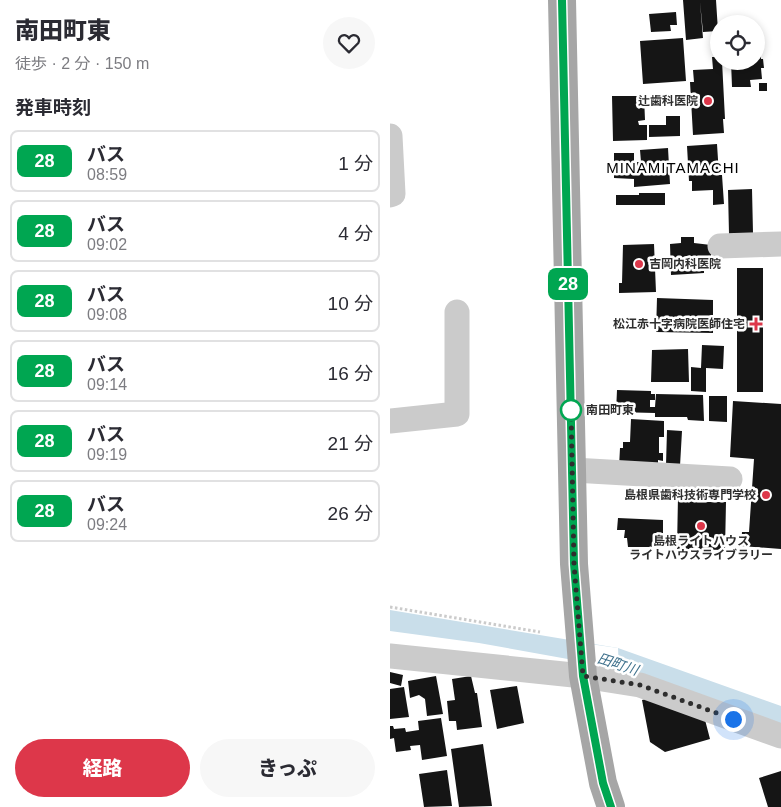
<!DOCTYPE html>
<html lang="ja">
<head>
<meta charset="utf-8">
<style>
	:root { --surface:#fff; --page:#f7f7f7; --text:#2b2b33; --muted:#7c7c81; --line:#e1e1e2; --accent:#dd374a }
	body { margin:0; font-family:Arial,"Noto Sans JP",sans-serif; background:var(--page); color:var(--text); height:100vh; display:flex; flex-direction:column; font-size:19px; white-space:nowrap }
	* { box-sizing:border-box; margin:0 }
	p { font-size:16px; color:var(--muted) }
	.icon { flex:none; width:28px; height:28px; fill:none; stroke:currentColor; stroke-width:2; stroke-linecap:round; stroke-linejoin:round }
	.map { position:relative; flex:1; overflow:hidden }
	.drawer { display:flex; flex-direction:column; background:var(--surface); width:390px }
	.drawer>* { flex:none }
	.badge { padding:0 10px; border-radius:8px; font-size:18px; line-height:32px }
	.buttons { position:absolute; left:320px; top:15px; display:grid; gap:10px }
	.buttons a { display:grid; place-items:center; width:55px; height:55px; border-radius:50%; background:var(--surface); box-shadow:0 2px 8px #0003; font-size:25px }
	.you { position:absolute; width:25px; height:25px; margin:-12px; border:4px solid #fff; border-radius:50%; background:#1a73e8; box-shadow:0 0 0 8px #1a73e833 }
	.map>.badge { position:absolute; translate:-50% -50%; box-shadow:0 0 0 2px #fff }
	h2 { padding:0 15px; font-size:19px; line-height:45px }
	.round { display:grid; place-items:center; flex:none; width:52px; height:52px; border-radius:26px; background:var(--page) }
	.head { display:flex; align-items:center; justify-content:space-between; height:85px; padding:0 15px }
	h1 { font-size:24px; font-weight:800; line-height:38px }
	.primary-button { display:flex; gap:10px; margin-top:auto; padding:10px 15px }
	.primary-button a { flex:1; height:58px; border-radius:30px; background:var(--accent); color:#fff; font-size:20px; font-weight:800; line-height:58px; text-align:center }
	.primary-button a+a { background:var(--page); color:var(--text) }
	ul { padding:0; list-style:none }
	li { display:flex; align-items:center; gap:15px; height:62px; margin:0 10px 8px; padding:0 5px; border:2px solid var(--line); border-radius:8px }
	li div { flex:1 }
	li b { display:block; font-size:19px }
	li em { font-style:normal }
	li .badge { min-width:55px; font-weight:700; text-align:center }
	main { display:flex; flex:1; min-height:0 }
	.map>svg:first-child { display:block }
	.water { fill:#c9deea }
	.pier { fill:#fff }
	.building { fill:#151515 }
	.lines { fill:none; stroke-linecap:round; stroke-linejoin:round }
	.path { stroke:#cbcbcb; stroke-width:3; stroke-dasharray:2.5 2.5; stroke-linecap:butt }
	.minor { stroke:#cbcbcb; stroke-width:25 }
	.major { stroke:#a6a6a6; stroke-width:28 }
	.line-casing { stroke:#fff; stroke-width:11 }
	.line { stroke:#00a651; stroke-width:8 }
	.walk { stroke:#2e2e2e; stroke-width:5; stroke-dasharray:0 9 }
	.poi-dot { fill:#dd374a; stroke:#fff; stroke-width:2 }
	.stop-dot { fill:#fff; stroke:#00a651; stroke-width:2.5 }
	.labels { text-anchor:middle; dominant-baseline:central; stroke-width:5; stroke-linejoin:round; paint-order:stroke }
	.poi-label { font-size:12px; font-weight:bold; fill:#2e2e2e; stroke:#fff; text-anchor:end }
	.stop-label { font-size:12px; font-weight:bold; fill:#2e2e2e; stroke:#fff; text-anchor:start }
	.water-label { font-size:14px; font-style:italic; fill:#3f718c; stroke:#fff }
	.quarter-label { font-size:15px; letter-spacing:1px; fill:#000; stroke:#fff }
</style>
</head>
<body>
<main>
<section class="drawer">
<div class="head"><div><h1>南田町東</h1><p>徒歩 · 2 分 · 150 m</p></div><a class="round"><svg class="icon" aria-label="heart" viewBox="0 0 24 24"><path d="M12 20l-8-8c-3-5 5-10 8-4 3-6 11-1 8 4z"/></svg></a></div>
<h2>発車時刻</h2>
<ul>
<li><span class="badge" style="background:#00a651;color:#fff">28</span><div><b>バス</b><p>08:59</p></div><em>1 分</em></li>
<li><span class="badge" style="background:#00a651;color:#fff">28</span><div><b>バス</b><p>09:02</p></div><em>4 分</em></li>
<li><span class="badge" style="background:#00a651;color:#fff">28</span><div><b>バス</b><p>09:08</p></div><em>10 分</em></li>
<li><span class="badge" style="background:#00a651;color:#fff">28</span><div><b>バス</b><p>09:14</p></div><em>16 分</em></li>
<li><span class="badge" style="background:#00a651;color:#fff">28</span><div><b>バス</b><p>09:19</p></div><em>21 分</em></li>
<li><span class="badge" style="background:#00a651;color:#fff">28</span><div><b>バス</b><p>09:24</p></div><em>26 分</em></li>
</ul>
<div class="primary-button"><a>経路</a><a>きっぷ</a></div>
</section>
<div class="map">
<svg width="391" height="807" viewBox="0 0 391 807">
	<rect width="100%" height="100%" fill="#fff"/>
	<path class="water" d="M 0,610 L 228,648 L 391,706 L 391,729 L 229,671 L 200,663 L 89,643 L 0,631 Z"/>
	<path class="pier" d="M 200,644 L 228,648 L 229,671 L 200,663 Z"/>
	<path class="building" d="M 293,0 L 326,0 L 328,31 L 313,32 L 310,2 L 313,38 L 296,40 Z
		M 286,12 L 287,25 L 280,25 L 281,31 L 261,32 L 259,14 Z
		M 293,38 L 296,81 L 253,84 L 250,41 Z
		M 366,49 L 371,49 L 371,59 L 373,59 L 374,68 L 371,68 L 372,79 L 360,80 L 361,87 L 342,87 L 341,61 L 366,61 Z
		M 322,57 L 329,57 L 329,61 L 332,61 L 335,119 L 333,119 L 334,133 L 303,135 L 300,82 L 304,82 L 303,70 L 323,69 Z
		M 369,83 L 377,83 L 377,91 L 369,91 Z
		M 280,93 L 289,93 L 290,108 L 281,108 Z
		M 222,96 L 254,96 L 255,120 L 248,121 L 249,125 L 257,125 L 257,140 L 223,141 Z
		M 276,116 L 290,116 L 290,136 L 259,137 L 259,125 L 276,125 Z
		M 327,144 L 329,175 L 332,175 L 334,204 L 323,205 L 323,190 L 302,191 L 302,181 L 299,181 L 297,146 Z
		M 278,148 L 280,184 L 244,187 L 244,179 L 224,178 L 224,153 L 244,153 L 244,162 L 251,162 L 250,150 Z
		M 362,189 L 363,233 L 339,234 L 338,190 Z
		M 249,193 L 275,193 L 275,205 L 226,205 L 226,195 L 249,195 Z
		M 291,237 L 304,237 L 304,243 L 321,245 L 321,256 L 314,256 L 314,273 L 281,275 L 280,244 L 291,243 Z
		M 264,244 L 266,292 L 229,293 L 229,283 L 232,283 L 233,245 Z
		M 347,268 L 373,268 L 373,392 L 347,392 Z
		M 267,298 L 323,300 L 323,333 L 266,332 Z
		M 312,345 L 334,346 L 333,369 L 316,368 L 316,392 L 301,391 L 301,367 L 311,368 Z
		M 298,349 L 299,382 L 261,382 L 262,350 Z
		M 227,390 L 261,391 L 261,394 L 265,394 L 265,400 L 260,400 L 260,407 L 265,407 L 266,394 L 313,395 L 314,421 L 298,420 L 297,417 L 265,417 L 265,413 L 226,412 Z
		M 319,396 L 337,396 L 337,422 L 319,421 Z
		M 343,401 L 391,404 L 391,549 L 351,546 L 352,532 L 359,532 L 364,459 L 340,457 Z
		M 241,419 L 274,421 L 274,437 L 269,437 L 269,453 L 273,453 L 273,461 L 268,460 L 268,470 L 229,467 L 230,448 L 233,448 L 233,442 L 240,442 Z
		M 277,430 L 292,431 L 290,466 L 276,465 Z
		M 288,496 L 312,496 L 312,502 L 336,502 L 335,550 L 287,549 Z
		M 228,518 L 273,520 L 273,539 L 266,539 L 266,547 L 238,547 L 237,538 L 234,538 L 235,530 L 227,530 Z
		M 0,672 L 13,675 L 11,686 L 0,683 Z
		M 46,676 L 53,714 L 37,716 L 35,699 L 29,695 L 20,698 L 18,681 Z
		M 81,676 L 85,693 L 87,693 L 92,727 L 67,730 L 66,721 L 59,721 L 57,701 L 65,700 L 62,679 Z
		M 127,686 L 134,723 L 107,729 L 100,690 Z
		M 14,687 L 19,717 L 0,719 L 0,689 Z
		M 263,697 L 314,716 L 320,739 L 275,752 L 260,742 L 252,700 Z
		M 51,718 L 57,756 L 32,760 L 30,745 L 20,746 L 21,750 L 6,752 L 4,738 L 0,739 L 0,726 L 3,726 L 4,729 L 15,728 L 16,732 L 29,730 L 28,721 Z
		M 93,744 L 102,806 L 69,807 L 61,749 Z
		M 57,770 L 62,806 L 34,807 L 29,774 Z
		M 391,771 L 391,807 L 378,807 L 369,778 Z"/>
	<g class="lines">
		<path class="path" d="M 0,607 L 150,632"/>
		<path class="minor" d="M 0,136 L 3,194 L 0,195
			M 330,246 L 391,244
			M 0,421 L 67,414 L 67,312
			M 183,470 L 340,479
			M 0,656 L 193,676 L 250,685 L 391,736"/>
		<path class="major" d="M 172,0 L 184,564 L 193,676 L 213,783 L 221,807"/>
	</g>
	<g class="lines">
		<defs>
			<path id="line" d="M 172,0 L 184,564 L 193,676 L 213,783 L 221,807"/>
		</defs>
		<use href="#line" class="line-casing"/>
		<use href="#line" class="line"/>
		<path class="walk" d="M 181,410 L 184,564 L 193,676 L 250,685 L 343,719"/>
	</g>
	<g class="poi-dot">
		<circle cx="318" cy="101" r="5"/>
		<circle cx="249" cy="264" r="5"/>
		<path d="M363.5 316.5h5v5h5v5h-5v5h-5v-5h-5v-5h5z"/>
		<circle cx="376" cy="495" r="5"/>
		<circle cx="311" cy="526" r="5"/>
	</g>
	<circle class="stop-dot" cx="181" cy="410" r="10"/>
	<g class="labels">
		<g class="poi-label">
			<text x="308" y="101">辻歯科医院</text>
			<text x="259" y="264" text-anchor="start">吉岡内科医院</text>
			<text x="355" y="324">松江赤十字病院医師住宅</text>
			<text x="366" y="495">島根県歯科技術専門学校</text>
			<text x="311" y="541" text-anchor="middle">島根ライトハウス<tspan x="311" dy="14">ライトハウスライブラリー</tspan></text>
		</g>
		<g class="stop-label">
			<text x="196" y="410">南田町東</text>
		</g>
		<g class="water-label">
			<text transform="translate(228 664) rotate(18)">田町川</text>
		</g>
		<g class="quarter-label">
			<text x="283" y="167">MINAMITAMACHI</text>
		</g>
	</g>
</svg>
<div class="buttons">
<a><svg class="icon" aria-label="locate" viewBox="0 0 24 24"><circle cx="12" cy="12" r="6"/><path d="M12 2v4M12 18v4M2 12h4M18 12h4"/></svg></a>
</div>
<div class="you" style="left:343px;top:719px"></div>
<b class="badge" style="left:178px;top:284px;background:#00a651;color:#fff">28</b>
</div>
</main>
</body>
</html>
